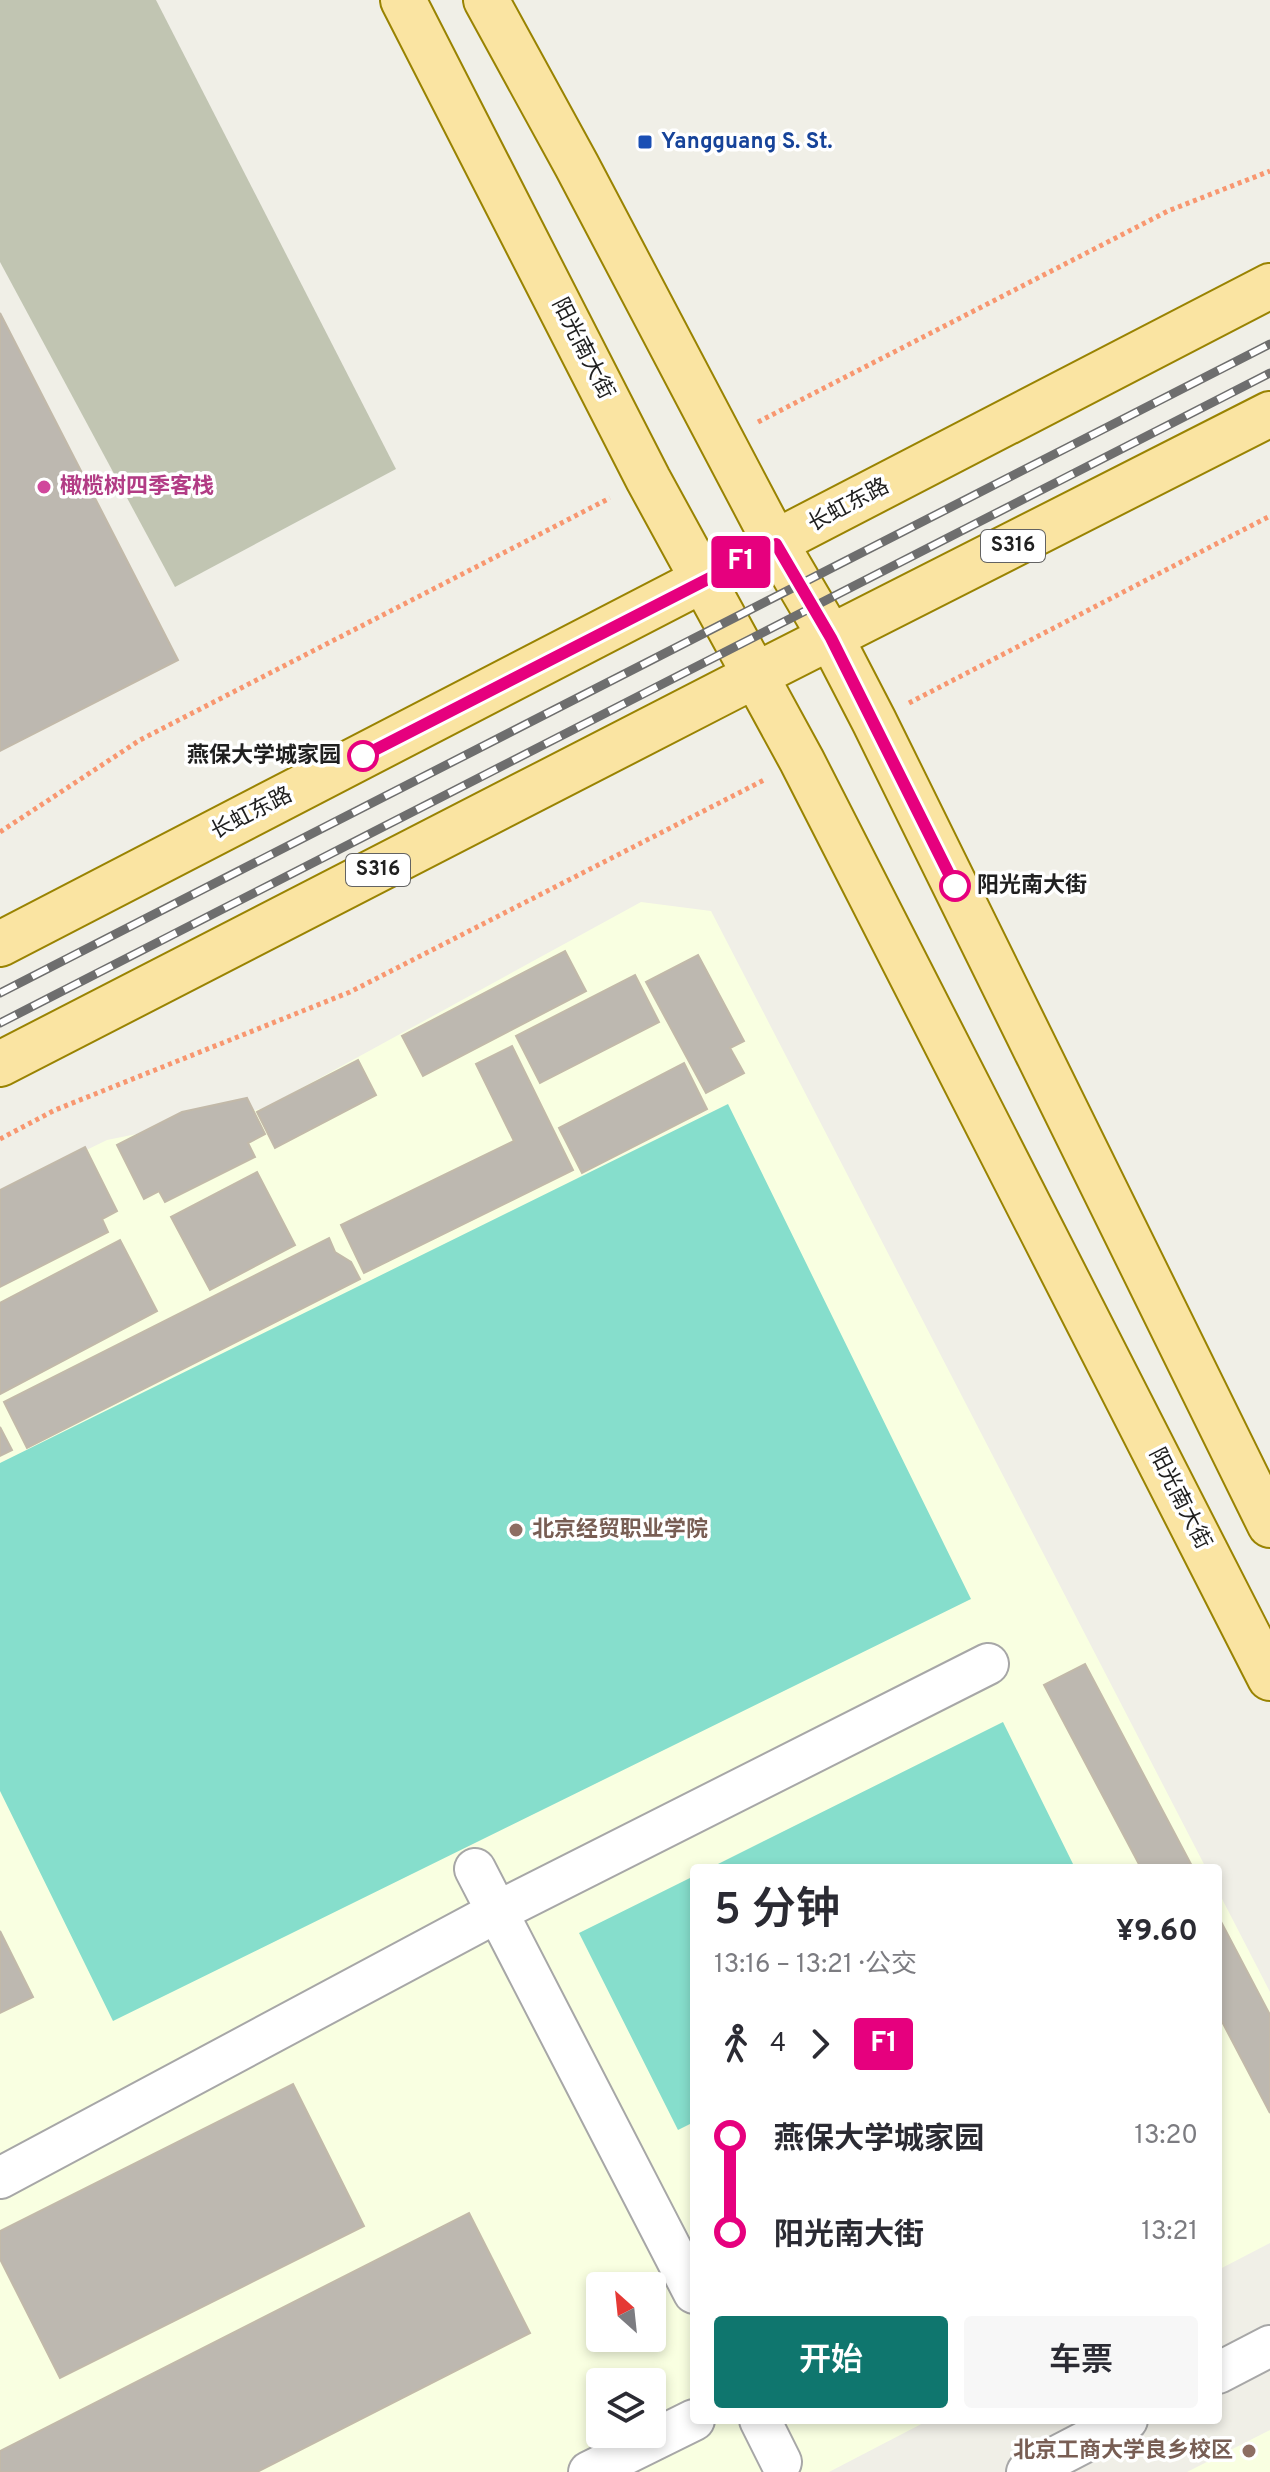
<!DOCTYPE html>
<html lang="zh">
<head>
<meta charset="utf-8">
<style>
	:root { --surface:#fff; --page:#f7f7f7; --text:#2b2b33; --muted:#7c7c81; --accent:#0f766e }
	body { margin:0; font-family:Overpass,"Noto Sans SC",sans-serif; background:var(--page); color:var(--text); height:100vh; display:flex; flex-direction:column; font-size:30px; white-space:nowrap }
	* { box-sizing:border-box; margin:0 }
	p { font-size:26px; color:var(--muted) }
	.icon { flex:none; width:44px; height:44px; fill:none; stroke:currentColor; stroke-width:2; stroke-linecap:round; stroke-linejoin:round }
	.map { position:relative; flex:1; overflow:hidden }
	.side { position:absolute; left:690px; top:1864px; width:532px; height:560px; display:flex; flex-direction:column; background:var(--surface); border-radius:8px; box-shadow:0 4px 12px #0003 }
	.side>* { flex:none }
	.badge { padding:0 16px; border-radius:6px; font-size:28px; line-height:52px }
	.needle { width:52px; rotate:333deg }
	.buttons { position:absolute; left:586px; top:2272px; display:grid; gap:16px }
	.buttons a { display:grid; place-items:center; width:80px; height:80px; border-radius:8px; background:var(--surface); box-shadow:0 4px 12px #0003; font-size:40px }
	.map>.badge { position:absolute; translate:-50% -50%; box-shadow:0 0 0 4px #fff }
	.legs { display:flex; align-items:center; gap:12px; height:88px; padding:0 24px; font-size:26px }
	.legs p { margin-inline-start:auto }
	.overview { display:flex; align-items:center; justify-content:space-between; height:136px; padding:0 24px }
	h1 { font-size:44px; font-weight:600; line-height:60px }
	.button { display:flex; gap:16px; margin-top:auto; padding:16px 24px }
	.button a { flex:1; height:92px; border-radius:8px; background:var(--accent); color:#fff; font-size:32px; font-weight:600; line-height:92px; text-align:center }
	.button a+a { background:var(--page); color:var(--text) }
	ul { padding:0 24px; list-style:none }
	li { display:flex; align-items:center; gap:28px; height:96px; font-size:30px }
	li i { display:grid; place-items:center; width:12px; height:100%; margin:0 10px; background:currentColor }
	li i::after { content:''; width:20px; height:20px; margin:-10px; border:6px solid; border-radius:50%; background:var(--surface) }
	li p { margin-inline-start:auto }
	li:first-child i { background:linear-gradient(#0000 50%,currentColor 0) }
	li:last-child i { background:linear-gradient(currentColor 50%,#0000 0) }
	.map>svg:first-child { display:block }
	.education { fill:#f9ffe1; fill-rule:evenodd }
	.construction { fill:#c1c5b2 }
	.pitch { fill:#86decc }
	.building { fill:#bdb8b0; stroke:#c2b9a9; stroke-width:2 }
	.lines { fill:none; stroke-linecap:round; stroke-linejoin:round }
	.minor-casing { stroke:#a7a7a7; stroke-width:44 }
	.major-casing { stroke:#998302; stroke-width:48 }
	.path { stroke:#f89770; stroke-width:5; stroke-dasharray:4 4; stroke-linecap:butt }
	.minor { stroke:#fff; stroke-width:40 }
	.major { stroke:#fae4a2; stroke-width:44 }
	.rail-casing { stroke:#6e6e6e; stroke-width:9 }
	.rail { stroke:#fff; stroke-width:6; stroke-dasharray:18; stroke-linecap:butt }
	.line-1-casing { stroke:#fff; stroke-width:18 }
	.line-1 { stroke:#e6007e; stroke-width:12 }
	.transit-dot { fill:#1a4fb4; stroke:#fff; stroke-width:3 }
	.hotel-dot { fill:#d1479c; stroke:#fff; stroke-width:3 }
	.stop-1-dot { fill:#fff; stroke:#e6007e; stroke-width:4 }
	.education-dot { fill:#8d6e63; stroke:#fff; stroke-width:3 }
	.labels { text-anchor:middle; dominant-baseline:central; stroke-width:7; stroke-linejoin:round; paint-order:stroke }
	.shield { fill:#fff; stroke:#636363; stroke-width:2 }
	.shield-label { font-size:20px; font-weight:bold; fill:#202020 }
	.transit-label { font-size:22px; font-weight:bold; fill:#164399; stroke:#fff; text-anchor:start }
	.street-label { font-size:22px; fill:#202020; stroke:#fff }
	.hotel-label { font-size:22px; font-weight:bold; fill:#b23c85; stroke:#fff; text-anchor:start }
	.stop-label { font-size:22px; font-weight:bold; fill:#202020; stroke:#fff; text-anchor:end }
	.education-label { font-size:22px; font-weight:bold; fill:#785e54; stroke:#fff; text-anchor:start }
</style>
</head>
<body>
<div class="map">
<svg width="1270" height="2472" viewBox="0 0 1270 2472">
	<rect width="100%" height="100%" fill="#f0efe7"/>
	<path class="education" d="M 641,902 L 711,911 L 1206,1868 L 694,1868 L 694,2420 L 929,2420 L 829,2472 L 0,2472 L 0,1192 L 107,1140 L 265,1108 ZM 600,2286 L 652,2286 L 652,2338 L 600,2338 ZM 600,2382 L 652,2382 L 652,2434 L 600,2434 Z
		M 1218,1891 L 1270,1992 L 1270,2243 L 1218,2270 Z
		M 1270,2430 L 1270,2472 L 1187,2472 Z"/>
	<path class="construction" d="M 0,0 L 156,0 L 396,469 L 175,587 L 0,262 Z"/>
	<path class="pitch" d="M 728,1104 L 971,1599 L 113,2021 L 0,1791 L 0,1463 Z
		M 1003,1722 L 1075,1868 L 710,1868 Z
		M 694,1876 L 694,2122 L 678,2130 L 579,1933 Z"/>
	<path class="building" d="M 0,313 L 178,660 L 0,751 Z
		M 565,951 L 586,991 L 423,1076 L 402,1036 Z
		M 698,955 L 744,1041 L 730,1048 L 744,1073 L 706,1093 L 646,982 Z
		M 635,975 L 659,1022 L 540,1083 L 516,1036 Z
		M 512,1046 L 573,1170 L 364,1273 L 341,1225 L 514,1141 L 476,1064 Z
		M 358,1060 L 376,1095 L 275,1148 L 257,1112 Z
		M 684,1063 L 707,1109 L 582,1173 L 559,1128 Z
		M 247,1098 L 265,1134 L 248,1143 L 255,1157 L 165,1202 L 159,1191 L 144,1199 L 117,1145 L 182,1112 Z
		M 85,1147 L 117,1211 L 102,1219 L 108,1232 L 0,1287 L 0,1190 Z
		M 257,1172 L 295,1245 L 210,1290 L 171,1217 Z
		M 329,1238 L 335,1252 L 351,1262 L 360,1279 L 27,1448 L 4,1402 Z
		M 120,1240 L 157,1311 L 0,1394 L 0,1303 Z
		M 0,1427 L 12,1450 L 0,1456 Z
		M 1085,1664 L 1193,1868 L 1141,1868 L 1044,1685 Z
		M 1218,1916 L 1270,2015 L 1270,2113 L 1218,2014 Z
		M 0,1931 L 33,1997 L 0,2013 Z
		M 293,2084 L 364,2226 L 60,2378 L 0,2259 L 0,2231 Z
		M 469,2213 L 530,2333 L 257,2472 L 0,2472 L 0,2451 Z"/>
	<g class="lines">
		<defs>
			<path id="minor" d="M 475,1869 L 694,2293
				M 0,2178 L 497,1912 L 988,1664
				M 1218,2373 L 1270,2346
				M 760,2420 L 781,2462
				M 589,2472 L 694,2420
				M 1027,2472 L 1127,2420"/>
			<path id="major" d="M 403,0 L 648,479 L 802,761 L 1270,1678
				M 486,0 L 577,166 L 776,544 L 831,638 L 874,721 L 1270,1525
				M 0,944 L 1270,286
				M 0,1064 L 756,675 L 1270,414"/>
		</defs>
		<use href="#minor" class="minor-casing"/>
		<use href="#major" class="major-casing"/>
		<path class="path" d="M 758,422 L 1168,211 L 1270,171
			M 909,703 L 1270,516
			M 0,832 L 140,740 L 610,498
			M 0,1139 L 55,1110 L 350,992 L 766,779"/>
		<use href="#minor" class="minor"/>
		<use href="#major" class="major"/>
		<defs>
			<path id="rail" d="M 0,993 L 1270,344
				M 0,1023 L 1270,373"/>
		</defs>
		<use href="#rail" class="rail-casing"/>
		<use href="#rail" class="rail"/>
	</g>
	<g class="lines">
		<defs>
			<path id="line-1" d="M 363,756 L 776,544 L 831,638 L 955,886"/>
		</defs>
		<use href="#line-1" class="line-1-casing"/>
		<use href="#line-1" class="line-1"/>
	</g>
	<rect class="transit-dot" x="637" y="134" width="16" height="16" rx="4"/>
	<circle class="hotel-dot" cx="44" cy="487" r="8"/>
	<g class="stop-1-dot">
		<circle cx="363" cy="756" r="14"/>
		<circle cx="955" cy="886" r="14"/>
	</g>
	<g class="education-dot">
		<circle cx="516" cy="1530" r="8"/>
		<circle cx="1249" cy="2451" r="8"/>
	</g>
	<g class="labels">
		<g class="shield">
			<rect x="981" y="530" width="64" height="32" rx="6"/>
			<rect x="346" y="854" width="64" height="32" rx="6"/>
		</g>
		<g class="shield-label">
			<text x="1013" y="546">S316</text>
			<text x="378" y="870">S316</text>
		</g>
		<g class="transit-label">
			<text x="661" y="142">Yangguang S. St.</text>
		</g>
		<g class="street-label">
			<text transform="translate(582 349) rotate(63)">阳光南大街</text>
			<text transform="translate(849 506) rotate(-28)">长虹东路</text>
			<text transform="translate(252 814) rotate(-27)">长虹东路</text>
			<text transform="translate(1179 1499) rotate(63)">阳光南大街</text>
		</g>
		<g class="hotel-label">
			<text x="60" y="487">橄榄树四季客栈</text>
		</g>
		<g class="stop-label">
			<text x="341" y="756">燕保大学城家园</text>
			<text x="977" y="886" text-anchor="start">阳光南大街</text>
		</g>
		<g class="education-label">
			<text x="532" y="1530">北京经贸职业学院</text>
			<text x="1233" y="2451" text-anchor="end">北京工商大学良乡校区</text>
		</g>
	</g>
</svg>
<div class="buttons">
<a><svg class="needle" viewBox="-14 -14 28 28"><path d="M0-13l5 13h-10z" fill="#e53935"/><path d="M0 13l5-13h-10z" fill="#7c7c81"/></svg></a>
<a><svg class="icon" aria-label="layers" viewBox="0 0 24 24"><path d="M12 4l9 5-9 5-9-5zM3 14l9 5 9-5"/></svg></a>
</div>
<b class="badge" style="left:741px;top:562px;background:#e6007e;color:#fff">F1</b>
<section class="side">
<div class="overview"><div><h1>5 分钟</h1><p>13:16 – 13:21 · 公交</p></div><b>¥9.60</b></div>
<div class="legs"><svg class="icon" aria-label="walk" viewBox="0 0 24 24"><circle cx="13" cy="4" r="2"/><path d="M13 8l-2 6 4 7M11 14l-3 7M7 12l3-4h3l4 4"/></svg>4<svg class="icon" aria-label="forward" viewBox="0 0 24 24"><path d="M9 5l7 7-7 7"/></svg><b class="badge" style="background:#e6007e;color:#fff">F1</b></div>
<ul>
<li><i style="color:#e6007e"></i><b>燕保大学城家园</b><p>13:20</p></li>
<li><i style="color:#e6007e"></i><b>阳光南大街</b><p>13:21</p></li>
</ul>
<div class="button"><a>开始</a><a>车票</a></div>
</section>
</div>
</body>
</html>
